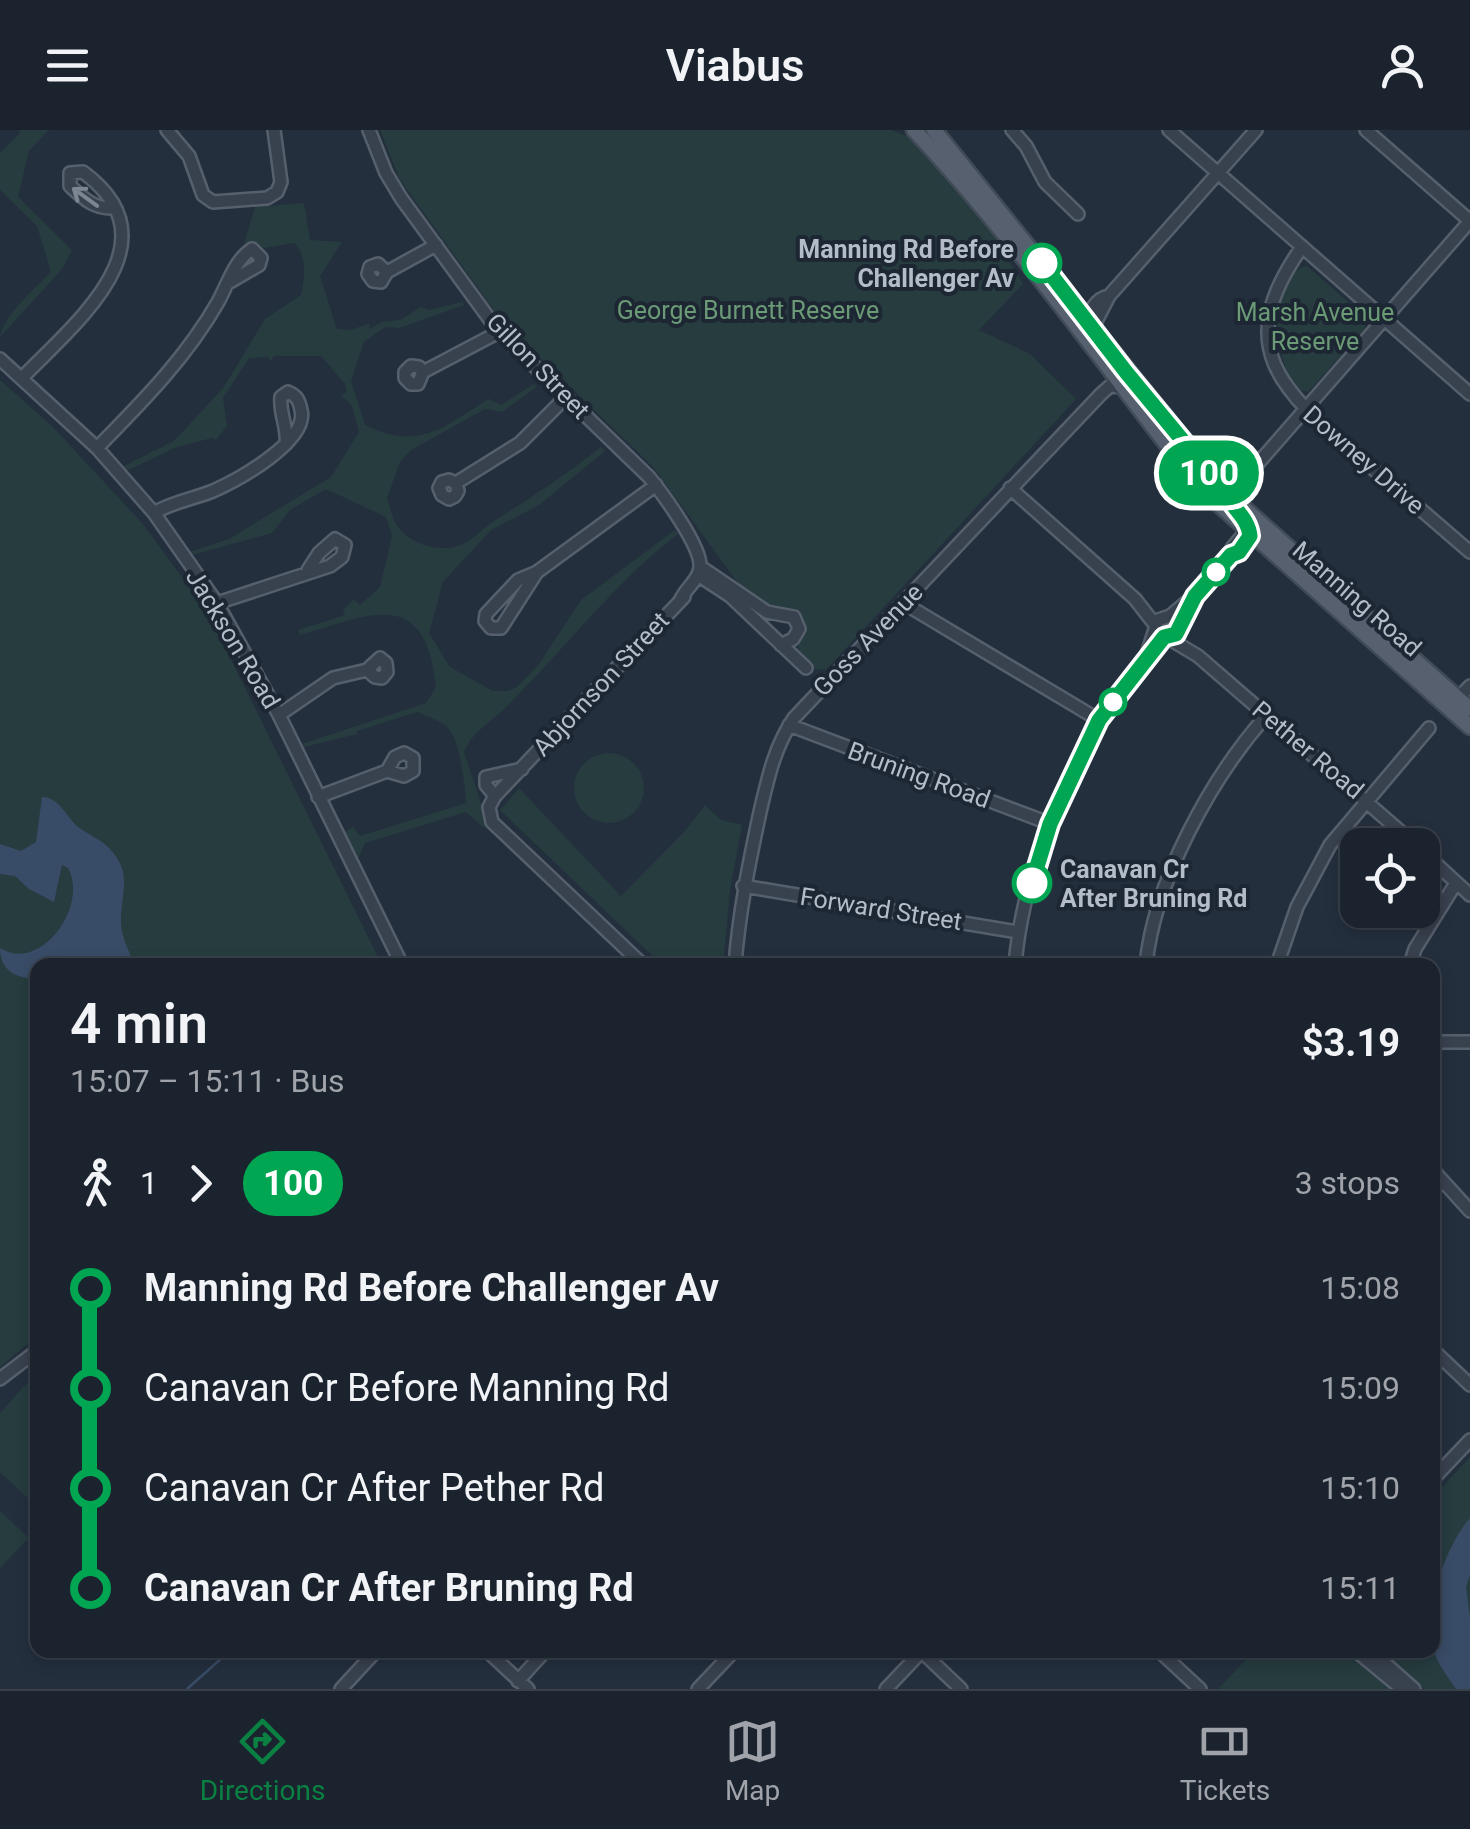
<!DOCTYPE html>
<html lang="en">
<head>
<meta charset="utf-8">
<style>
	:root { --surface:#1b232e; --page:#282f3a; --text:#f1f3f6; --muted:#a0a4aa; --line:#39404a; --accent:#0b8043 }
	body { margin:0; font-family:Roboto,sans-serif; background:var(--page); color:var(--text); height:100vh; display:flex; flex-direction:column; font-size:38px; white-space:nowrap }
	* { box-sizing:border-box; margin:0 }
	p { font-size:32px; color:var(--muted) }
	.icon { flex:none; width:55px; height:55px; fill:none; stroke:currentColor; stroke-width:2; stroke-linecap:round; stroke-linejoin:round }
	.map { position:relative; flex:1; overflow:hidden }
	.side { position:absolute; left:30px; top:828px; width:1410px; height:700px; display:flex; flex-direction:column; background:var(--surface); border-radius:20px; box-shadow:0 5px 15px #0003,0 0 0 2px var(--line) }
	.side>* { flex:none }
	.badge { padding:0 20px; border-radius:32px; font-size:35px; line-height:65px }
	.tools { position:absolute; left:1340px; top:698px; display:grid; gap:20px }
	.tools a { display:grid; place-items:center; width:100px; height:100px; border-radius:20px; background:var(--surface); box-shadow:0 5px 15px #0003,0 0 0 2px var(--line); font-size:50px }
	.map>.badge { position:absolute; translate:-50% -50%; box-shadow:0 0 0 5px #fff }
	.legs { display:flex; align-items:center; gap:15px; height:110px; padding:0 40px; font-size:32px }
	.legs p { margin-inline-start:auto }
	.headline { display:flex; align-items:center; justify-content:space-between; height:170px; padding:0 40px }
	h1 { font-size:55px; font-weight:600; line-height:75px }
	ul { padding:0 40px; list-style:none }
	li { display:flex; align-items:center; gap:35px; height:100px; font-size:38px }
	li i { display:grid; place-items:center; width:15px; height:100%; margin:0 12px; background:currentColor }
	li i::after { content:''; width:25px; height:25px; margin:-12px; border:8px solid; border-radius:50%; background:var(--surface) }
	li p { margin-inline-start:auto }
	li:first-child i { background:linear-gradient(#0000 50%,currentColor 0) }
	li:last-child i { background:linear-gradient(currentColor 50%,#0000 0) }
	header { display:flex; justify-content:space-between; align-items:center; height:130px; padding:0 40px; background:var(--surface); font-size:45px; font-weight:600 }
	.tab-bar { display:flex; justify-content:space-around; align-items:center; height:140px; border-top:2px solid var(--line); background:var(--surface); font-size:28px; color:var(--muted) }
	.tab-bar a { display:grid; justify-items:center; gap:5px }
	.tab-bar .current { color:var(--accent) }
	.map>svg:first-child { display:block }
	.green { fill:#263c3f }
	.water { fill:#394c67 }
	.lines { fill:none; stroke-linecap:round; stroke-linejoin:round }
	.stream { stroke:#394c67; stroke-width:2.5 }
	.minor-casing { stroke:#565f6c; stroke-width:16 }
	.major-casing { stroke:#414a57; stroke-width:19 }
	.minor { stroke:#38414e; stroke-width:11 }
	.major { stroke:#56606e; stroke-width:14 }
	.oneway { stroke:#7c8592 }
	.line-1-casing { stroke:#fff; stroke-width:22 }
	.line-1 { stroke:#00a651; stroke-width:15 }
	.stop-1-dot { fill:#fff; stroke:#00a651; stroke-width:5 }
	.labels { text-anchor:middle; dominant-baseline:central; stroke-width:8; stroke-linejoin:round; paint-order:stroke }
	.stop-label { font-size:25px; font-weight:bold; fill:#b4bcc9; stroke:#1d2633; text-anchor:end }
	.park-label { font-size:25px; fill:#6b9a76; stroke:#1d2633 }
	.street-label { font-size:25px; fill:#b4bcc9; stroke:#1d2633 }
</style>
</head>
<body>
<header><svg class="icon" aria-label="menu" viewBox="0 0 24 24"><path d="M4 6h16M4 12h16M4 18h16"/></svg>Viabus<svg class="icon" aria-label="person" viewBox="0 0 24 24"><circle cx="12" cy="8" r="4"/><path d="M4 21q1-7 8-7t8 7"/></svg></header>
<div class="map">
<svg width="1470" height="1559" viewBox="0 0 1470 1559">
	<rect width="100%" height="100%" fill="#242f3e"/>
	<path class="green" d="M 19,0 L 49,0 L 29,21 L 18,67 L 72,120 L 63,138 L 0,207 C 5,183 33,161 51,142 L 37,96 L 0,60 L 0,23 L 20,3 Z
		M 380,0 L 892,0 L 908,7 L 919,18 L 992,102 L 1023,154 L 979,200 L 1030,224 L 1076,269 L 826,540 L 814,539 L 797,521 L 804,496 L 802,487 L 795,480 L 764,474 L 743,460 L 653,337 L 501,190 L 400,50 Z
		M 304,73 L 310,110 L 342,112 L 320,146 L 337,199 L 351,200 L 370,193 L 369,199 L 382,192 L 400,190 L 421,177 L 429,180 L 462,172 L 464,175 L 399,198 L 385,197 L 364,212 L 351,251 L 365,295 C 419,322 445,296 489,269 L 501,275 L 534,254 L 537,257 L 502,282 L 485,279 L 411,320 L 400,332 L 387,368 C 390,377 392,389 398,397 C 411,415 441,423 461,415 C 475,409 486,395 499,388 C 535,365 568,343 601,317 L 605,321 L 539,375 L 491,400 L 443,452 L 429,503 L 450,537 L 493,561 L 508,561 L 517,557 L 539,534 L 581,470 L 675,400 L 678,404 C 613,454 564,520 506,577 C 490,593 473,601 464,622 L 488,694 L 484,698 L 466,682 L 365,713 L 357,732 L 342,704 L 353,697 L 360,706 L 466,673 C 465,655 460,608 446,596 C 438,590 426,586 417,582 L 357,601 L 357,604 L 304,617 L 302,614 L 426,573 L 436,557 C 425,455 371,485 300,505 L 298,500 L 345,485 L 343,480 L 354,469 L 360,475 L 380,457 L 392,406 L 386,387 L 326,359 L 290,380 L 272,403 L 192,425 L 190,422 L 229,409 L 331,347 L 359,302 L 352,276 L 341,265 L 347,262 L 345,254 L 321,226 L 274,226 L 271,231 L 268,227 L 249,228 L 223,268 L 227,296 L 216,310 L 212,308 L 177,317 L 124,342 L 120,338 L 174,311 L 224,257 L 265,189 L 301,165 C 305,146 307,129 295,113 L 264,118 L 244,113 L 255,77 Z
		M 1307,136 L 1368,189 L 1364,200 L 1308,262 L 1294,259 C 1278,228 1259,148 1307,136 Z
		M 0,250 L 52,296 L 143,394 L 208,483 L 382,835 L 38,835 L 37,1206 L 0,1237 Z
		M574 658a35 35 0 1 1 70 0a35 35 0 1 1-70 0Z
		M 519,658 L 621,766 L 685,701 L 705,675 L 721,690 L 742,695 L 730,761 L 723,835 L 662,835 L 500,680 Z
		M 28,1252 L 37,1261 L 37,1377 L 0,1342 L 0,1283 Z
		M 1470,1327 L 1470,1559 L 1424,1559 L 1381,1520 L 1432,1520 L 1433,1367 Z
		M 0,1381 L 29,1408 L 0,1438 Z
		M 1255,1520 L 1350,1520 L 1395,1559 L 1218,1559 Z"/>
	<path class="water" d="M 42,667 C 60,668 65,685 77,696 C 88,705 101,709 110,719 C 132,743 122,760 121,787 C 120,801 125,813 131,826 L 122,835 L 38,835 L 37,849 C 16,848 0,841 0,818 C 41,844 89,775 68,738 L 62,735 L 54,772 L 29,759 L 15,746 L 0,744 L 0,714 L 21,721 L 36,712 Z
		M 1470,1388 L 1470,1445 L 1466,1457 L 1470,1487 L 1470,1559 L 1456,1559 C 1448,1547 1437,1533 1433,1519 C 1423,1482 1445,1416 1470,1388 Z"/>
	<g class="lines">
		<path class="stream" d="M 187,1559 L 231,1520"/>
		<defs>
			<path id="minor" d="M 167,0 L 189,26 L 203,65 L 213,72 L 267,68 L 277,62 L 281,52 L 274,0
				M 369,0 L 386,43 L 401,68 L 499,202 L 649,347 C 663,364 700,415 700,435 C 701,448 686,458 681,469
				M 1012,0 L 1026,16 L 1045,52 L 1078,84
				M 1169,0 L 1470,264
				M 1366,0 L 1470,91
				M 1302,117 C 1231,217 1281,260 1359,327 C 1396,358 1433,390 1470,422
				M 387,142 L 378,134 L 370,137 L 368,144 L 373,151 L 381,152 L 387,142 L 436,115
				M 1086,196 C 1087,184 1096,168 1109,166
				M 1093,197 L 1109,166 L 1256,0
				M 0,229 L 97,318 L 154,383 L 217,473 L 279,585 L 402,835
				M 423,242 L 419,237 L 411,236 L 405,242 L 405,248 L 411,254 L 418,254 L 423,242 L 499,202
				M 23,247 C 76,192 178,112 83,42 L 70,43 L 70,56 C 84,69 94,79 114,78
				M 97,318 C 142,272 186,228 218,172 C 228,154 234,131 252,119 L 261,128 L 259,135 L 228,153
				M 456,353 L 458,361 L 455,366 L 449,369 L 442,365 L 439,358 L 442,352 L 449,350 L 456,353 L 520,313 L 566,267
				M 1220,355 L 1235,355 L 1253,339 L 1470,91
				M 1010,358 L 1135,469 L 1156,496
				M 1228,366 L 1249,394 L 1250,405 L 1239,422 L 1231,425
				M 154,383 C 172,372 193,369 213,361 C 238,350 309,311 301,280 C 299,270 297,266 288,262 L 281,267 C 279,282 288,298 286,314
				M 701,437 L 767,482 L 794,487 L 799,499 L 793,509 L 781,515
				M 537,442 L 501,498 L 491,498 L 485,491 L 486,484 L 518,450 L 537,442 L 656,355
				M 698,445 L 730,466 L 806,538
				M 217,473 L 330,436 L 342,427 L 345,415 L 335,409 L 319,423 L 308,440
				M 905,474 L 1099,590
				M 1168,508 L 1198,526 L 1416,715
				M 1148,521 L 1158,490 L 1170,486 L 1189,470
				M 1452,575 L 1470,556
				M 279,585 L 333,548 L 367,540 L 380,528 L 386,533 L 387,542 L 382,548 L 375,547 L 367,540
				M 789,595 L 1051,694
				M 495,666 L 486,655 L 486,647 L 522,639
				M 318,667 L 387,641 L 404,646 L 413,641 L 413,628 L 404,623 L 395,627 L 387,641
				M 1422,721 L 1470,765
				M 743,756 L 1018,802
				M 643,835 L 492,692 L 489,677 L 495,666 L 684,467
				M 735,835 C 739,783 749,733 760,682 C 768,648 774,618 794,588 L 1101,264 L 1110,256 L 1123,257
				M 1015,835 C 1022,753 1056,664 1097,593 C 1115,562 1141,534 1165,507 L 1176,504 L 1195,466 L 1231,425 L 1232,418 L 1242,406 L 1259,405
				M 1146,835 C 1154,752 1211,648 1266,586
				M 1277,835 L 1297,777 L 1330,715 L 1429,598
				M 1410,835 L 1415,819 L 1456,753
				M 1432,912 L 1470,912
				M 1432,1039 L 1470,1081
				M 1432,1219 L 1470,1255
				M 0,1249 L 38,1220
				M 1432,1350 L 1470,1310
				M 486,1520 L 528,1559
				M 920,1520 L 961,1559
				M 1158,1520 L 1200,1559
				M 1355,1520 L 1402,1559
				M 1370,1520 L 1414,1559
				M 518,1551 L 546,1520
				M 341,1559 L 377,1520
				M 698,1559 L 735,1520
				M 886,1559 L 923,1520"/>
			<path id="major" d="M 914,0 C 975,65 1031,136 1085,207 C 1128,262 1167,319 1214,370 L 1470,597
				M 934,0 L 1227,363 L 1470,579"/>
		</defs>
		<use href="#minor" class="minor-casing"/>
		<use href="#major" class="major-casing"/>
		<use href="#minor" class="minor"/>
		<use href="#major" class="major"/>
	</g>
	<defs><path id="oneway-shaft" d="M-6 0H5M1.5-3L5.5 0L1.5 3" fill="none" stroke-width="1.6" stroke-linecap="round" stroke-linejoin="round" transform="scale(2.5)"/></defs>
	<use class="oneway" href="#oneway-shaft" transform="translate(85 67) rotate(-144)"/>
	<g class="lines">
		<defs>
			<path id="line-1" d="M 1032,753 L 1050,694 L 1099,590 L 1164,507 L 1176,504 L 1195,466 L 1231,425 L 1239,422 L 1250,406 C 1248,387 1233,380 1226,363 L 1126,242 L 1042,133"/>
		</defs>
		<use href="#line-1" class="line-1-casing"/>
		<use href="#line-1" class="line-1"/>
	</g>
	<g class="stop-1-dot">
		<circle cx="1042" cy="133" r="18"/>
		<circle cx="1216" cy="442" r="12"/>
		<circle cx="1113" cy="572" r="12"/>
		<circle cx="1032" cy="753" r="18"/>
	</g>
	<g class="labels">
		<g class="stop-label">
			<text x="1014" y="119">Manning Rd Before<tspan x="1014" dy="29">Challenger Av</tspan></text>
			<text x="1060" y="739" text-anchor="start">Canavan Cr<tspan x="1060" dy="29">After Bruning Rd</tspan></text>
		</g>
		<g class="park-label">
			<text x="748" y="180">George Burnett Reserve</text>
			<text x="1315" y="182">Marsh Avenue<tspan x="1315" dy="29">Reserve</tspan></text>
		</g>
		<g class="street-label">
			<text transform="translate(538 236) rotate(46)">Gillon Street</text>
			<text transform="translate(1364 330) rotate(41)">Downey Drive</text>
			<text transform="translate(1357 469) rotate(41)">Manning Road</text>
			<text transform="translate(233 509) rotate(59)">Jackson Road</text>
			<text transform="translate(868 510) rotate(-46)">Goss Avenue</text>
			<text transform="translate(601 554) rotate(-47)">Abjornson Street</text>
			<text transform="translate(1308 620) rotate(40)">Pether Road</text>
			<text transform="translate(919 645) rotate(20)">Bruning Road</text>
			<text transform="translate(881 779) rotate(9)">Forward Street</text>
		</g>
	</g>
</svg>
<div class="tools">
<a><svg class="icon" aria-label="locate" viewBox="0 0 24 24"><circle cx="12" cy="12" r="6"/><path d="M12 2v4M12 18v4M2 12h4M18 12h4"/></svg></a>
</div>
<b class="badge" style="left:1209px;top:343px;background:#00a651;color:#fff">100</b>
<section class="side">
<div class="headline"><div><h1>4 min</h1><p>15:07 – 15:11 · Bus</p></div><b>$3.19</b></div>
<div class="legs"><svg class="icon" aria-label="walk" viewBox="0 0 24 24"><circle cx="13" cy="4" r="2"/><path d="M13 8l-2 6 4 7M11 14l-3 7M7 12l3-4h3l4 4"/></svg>1<svg class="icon" aria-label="forward" viewBox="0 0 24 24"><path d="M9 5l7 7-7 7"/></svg><b class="badge" style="background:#00a651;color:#fff">100</b><p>3 stops</p></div>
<ul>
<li><i style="color:#00a651"></i><b>Manning Rd Before Challenger Av</b><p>15:08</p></li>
<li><i style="color:#00a651"></i><span>Canavan Cr Before Manning Rd</span><p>15:09</p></li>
<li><i style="color:#00a651"></i><span>Canavan Cr After Pether Rd</span><p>15:10</p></li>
<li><i style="color:#00a651"></i><b>Canavan Cr After Bruning Rd</b><p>15:11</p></li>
</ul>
</section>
</div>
<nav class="tab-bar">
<a class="current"><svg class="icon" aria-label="directions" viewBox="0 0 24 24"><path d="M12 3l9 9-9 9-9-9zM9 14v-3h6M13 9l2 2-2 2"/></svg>Directions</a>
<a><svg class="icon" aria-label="map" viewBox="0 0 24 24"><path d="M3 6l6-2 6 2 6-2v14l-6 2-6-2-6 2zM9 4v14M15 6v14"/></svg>Map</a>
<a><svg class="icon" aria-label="tickets" viewBox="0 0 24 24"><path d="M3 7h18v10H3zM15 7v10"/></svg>Tickets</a>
</nav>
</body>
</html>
